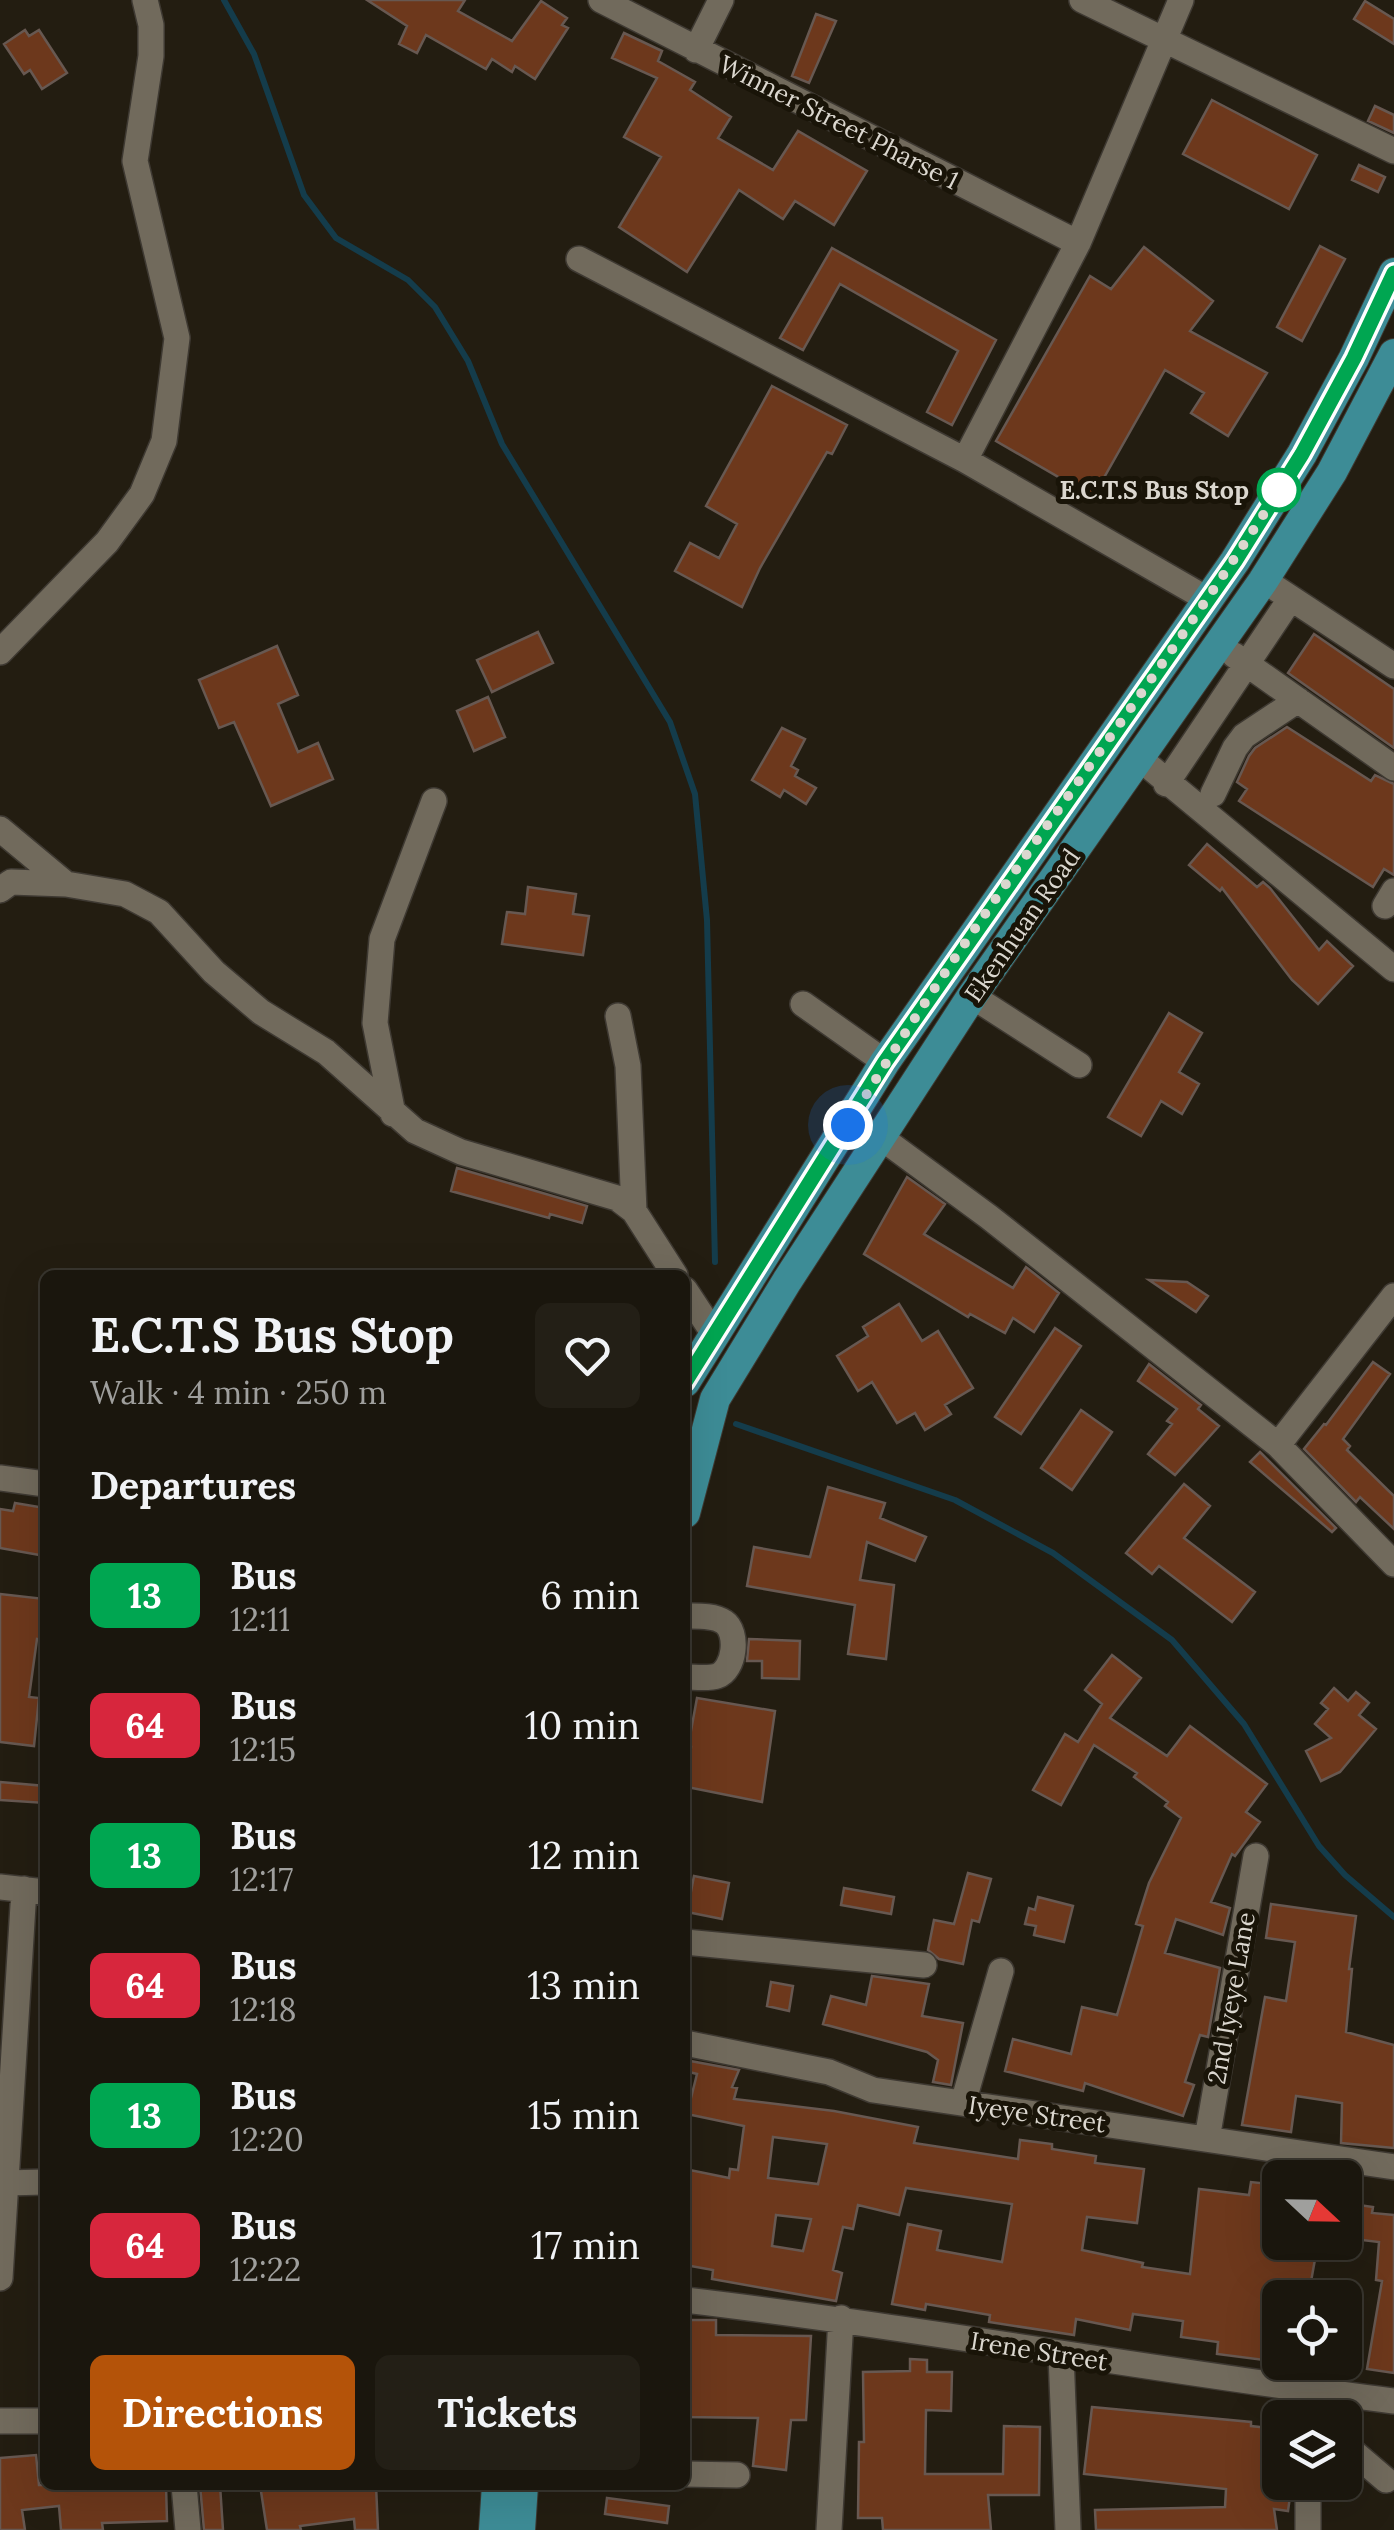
<!DOCTYPE html>
<html lang="en">
<head>
<meta charset="utf-8">
<style>
	:root { --surface:#1a160d; --page:#231f16; --text:#f1f3f6; --muted:#9f9f9d; --line:#38352e; --accent:#b45309 }
	body { margin:0; font-family:Lora,serif; background:var(--page); color:var(--text); height:100vh; display:flex; flex-direction:column; font-size:38px; white-space:nowrap }
	* { box-sizing:border-box; margin:0 }
	p { font-size:32px; color:var(--muted) }
	.icon { flex:none; width:55px; height:55px; fill:none; stroke:currentColor; stroke-width:2; stroke-linecap:round; stroke-linejoin:round }
	.map { position:relative; flex:1; overflow:hidden }
	.drawer { position:absolute; left:40px; top:1270px; width:650px; height:1220px; display:flex; flex-direction:column; background:var(--surface); border-radius:15px; box-shadow:0 10px 40px #0002,0 0 0 2px var(--line) }
	.drawer>* { flex:none }
	.badge { padding:0 20px; border-radius:15px; font-size:35px; line-height:65px }
	.needle { width:65px; rotate:112deg }
	.buttons { position:absolute; left:1262px; top:2160px; display:grid; gap:20px }
	.buttons a { display:grid; place-items:center; width:100px; height:100px; border-radius:15px; background:var(--surface); box-shadow:0 10px 40px #0002,0 0 0 2px var(--line); font-size:50px }
	.you { position:absolute; width:50px; height:50px; margin:-25px; border:8px solid #fff; border-radius:50%; background:#1a73e8; box-shadow:0 0 0 15px #1a73e833 }
	.map>.badge { position:absolute; translate:-50% -50%; box-shadow:0 0 0 5px #fff }
	h2 { padding:0 50px; font-size:38px; line-height:90px }
	.round { display:grid; place-items:center; flex:none; width:105px; height:105px; border-radius:15px; background:var(--page) }
	.head { display:flex; align-items:center; justify-content:space-between; height:170px; padding:0 50px }
	h1 { font-size:48px; font-weight:700; line-height:75px }
	.cta { display:flex; gap:20px; margin-top:auto; padding:20px 50px }
	.cta a { flex:1; height:115px; border-radius:15px; background:var(--accent); color:#fff; font-size:40px; font-weight:700; line-height:115px; text-align:center }
	.cta a+a { background:var(--page); color:var(--text) }
	ul { padding:0; list-style:none }
	li { display:flex; align-items:center; gap:30px; height:130px; padding:0 50px }
	li div { flex:1 }
	li b { display:block; font-size:38px }
	li em { font-style:normal }
	li .badge { min-width:110px; font-weight:700; text-align:center }
	.map>svg:first-child { display:block }
	.lines { fill:none; stroke-linecap:round; stroke-linejoin:round }
	.stream { stroke:#143c4b; stroke-width:6 }
	.building { fill:#6d381c; stroke:#675851; stroke-width:2.5; fill-rule:evenodd }
	.minor-casing { stroke:#3e3932; stroke-width:28 }
	.major-casing { stroke:#3e3932; stroke-width:32 }
	.minor { stroke:#716a5c; stroke-width:25 }
	.major { stroke:#3d8c96; stroke-width:30 }
	.line-casing { stroke:#fff; stroke-width:22 }
	.line { stroke:#00a651; stroke-width:15 }
	.walk { stroke:#dbd7cf; stroke-width:10; stroke-dasharray:0 18 }
	.stop-dot { fill:#fff; stroke:#00a651; stroke-width:5 }
	.labels { text-anchor:middle; dominant-baseline:central; stroke-width:10; stroke-linejoin:round; paint-order:stroke }
	.street-label { font-size:25px; fill:#dbd7cf; stroke:#191408 }
	.stop-label { font-size:25px; font-weight:bold; fill:#dbd7cf; stroke:#191408; text-anchor:end }
</style>
</head>
<body>
<div class="map">
<svg width="1394" height="2530" viewBox="0 0 1394 2530">
	<rect width="100%" height="100%" fill="#231d11"/>
	<g class="lines">
		<path class="stream" d="M 224,0 L 254,54 L 304,195 L 336,238 L 408,280 L 435,307 L 468,361 L 502,444 L 670,722 L 695,794 L 707,920 L 715,1262
			M 736,1424 L 955,1500 L 1053,1553 L 1172,1640 L 1244,1724 L 1319,1846 L 1345,1875 L 1394,1917"/>
	</g>
	<path class="building" d="M 367,0 L 465,0 L 458,11 L 512,41 L 541,1 L 567,18 L 562,25 L 568,28 L 535,79 L 515,66 L 512,72 L 492,59 L 486,69 L 426,35 L 417,53 L 399,44 L 407,26 Z
		M 1365,1 L 1394,19 L 1394,44 L 1354,19 Z
		M 816,14 L 836,21 L 809,83 L 792,76 Z
		M 25,30 L 29,36 L 39,30 L 67,73 L 42,89 L 30,70 L 24,74 L 4,44 Z
		M 624,33 L 662,51 L 658,61 L 695,82 L 690,90 L 731,117 L 718,138 L 773,170 L 798,131 L 867,171 L 834,225 L 795,201 L 783,219 L 739,190 L 687,272 L 619,227 L 661,157 L 624,137 L 657,78 L 612,58 Z
		M 1212,100 L 1317,155 L 1289,209 L 1183,154 Z
		M 1375,106 L 1394,115 L 1394,133 L 1368,121 Z
		M 1359,165 L 1385,177 L 1378,192 L 1352,180 Z
		M 1320,246 L 1345,259 L 1302,341 L 1277,327 Z
		M 1144,247 L 1213,301 L 1190,331 L 1267,373 L 1228,436 L 1191,413 L 1204,393 L 1165,370 L 1093,497 L 996,441 L 1090,276 L 1111,289 Z
		M 832,248 L 996,340 L 952,425 L 927,412 L 958,351 L 840,284 L 803,350 L 780,338 Z
		M 772,386 L 847,425 L 832,454 L 827,452 L 760,568 L 742,607 L 675,571 L 690,543 L 719,558 L 737,524 L 706,506 Z
		M 538,632 L 553,663 L 492,692 L 477,660 Z
		M 1314,634 L 1394,689 L 1394,748 L 1288,673 Z
		M 277,646 L 298,695 L 278,704 L 298,752 L 318,743 L 333,779 L 271,806 L 234,722 L 219,728 L 199,680 Z
		M 488,697 L 505,737 L 474,751 L 457,711 Z
		M 1287,727 L 1371,781 L 1375,775 L 1394,784 L 1394,875 L 1384,869 L 1373,887 L 1239,801 L 1247,789 L 1237,782 L 1249,756 L 1255,748 Z
		M 782,728 L 805,739 L 791,766 L 798,770 L 795,776 L 816,788 L 806,804 L 784,790 L 780,797 L 752,780 Z
		M 1207,844 L 1257,887 L 1263,882 L 1270,888 L 1319,950 L 1327,941 L 1353,966 L 1318,1004 L 1292,980 L 1222,888 L 1220,891 L 1189,865 Z
		M 528,887 L 576,894 L 573,914 L 589,916 L 583,955 L 502,944 L 507,912 L 525,914 Z
		M 1169,1013 L 1202,1033 L 1179,1072 L 1199,1084 L 1182,1114 L 1161,1101 L 1141,1136 L 1108,1117 Z
		M 457,1168 L 587,1206 L 582,1223 L 550,1214 L 549,1218 L 451,1191 Z
		M 907,1177 L 945,1204 L 924,1234 L 1013,1288 L 1026,1267 L 1059,1293 L 1034,1332 L 1013,1318 L 1005,1333 L 970,1314 L 968,1317 L 864,1254 Z
		M 1149,1280 L 1187,1282 L 1208,1296 L 1196,1312 Z
		M 899,1304 L 922,1341 L 938,1331 L 973,1388 L 945,1405 L 951,1414 L 925,1430 L 915,1413 L 897,1423 L 872,1382 L 858,1391 L 837,1356 L 868,1336 L 863,1327 Z
		M 1055,1328 L 1081,1346 L 1021,1434 L 995,1417 Z
		M 1373,1362 L 1390,1374 L 1343,1439 L 1350,1446 L 1347,1450 L 1394,1496 L 1394,1529 L 1360,1497 L 1356,1502 L 1304,1449 L 1324,1424 L 1326,1425 Z
		M 1149,1364 L 1201,1405 L 1198,1409 L 1219,1426 L 1175,1475 L 1148,1454 L 1172,1424 L 1167,1421 L 1177,1409 L 1138,1381 Z
		M 1081,1410 L 1112,1432 L 1072,1490 L 1041,1468 Z
		M 1260,1452 L 1336,1528 L 1332,1532 L 1250,1462 Z
		M 1184,1484 L 1210,1506 L 1184,1538 L 1255,1592 L 1232,1622 L 1159,1566 L 1152,1574 L 1126,1553 Z
		M 828,1487 L 885,1503 L 880,1518 L 926,1537 L 915,1561 L 867,1542 L 860,1580 L 894,1585 L 886,1659 L 848,1654 L 855,1605 L 747,1586 L 754,1547 L 810,1557 Z
		M 15,1503 L 45,1508 L 45,1556 L 0,1548 L 0,1509 L 13,1511 Z
		M 0,1594 L 45,1599 L 43,1640 L 37,1639 L 29,1697 L 39,1698 L 34,1746 L 0,1742 Z
		M 749,1639 L 800,1641 L 799,1679 L 762,1678 L 762,1661 L 747,1661 Z
		M 1112,1655 L 1141,1678 L 1110,1718 L 1167,1756 L 1190,1726 L 1267,1784 L 1246,1812 L 1260,1822 L 1235,1856 L 1232,1854 L 1211,1902 L 1230,1908 L 1223,1935 L 1176,1919 L 1165,1953 L 1220,1968 L 1208,2037 L 1200,2035 L 1185,2082 L 1194,2085 L 1183,2116 L 1085,2083 L 1083,2091 L 1005,2071 L 1013,2039 L 1071,2054 L 1082,2007 L 1117,2015 L 1143,1926 L 1136,1924 L 1149,1883 L 1181,1818 L 1165,1806 L 1168,1802 L 1134,1777 L 1137,1773 L 1094,1745 L 1061,1805 L 1033,1790 L 1065,1734 L 1078,1742 L 1102,1704 L 1085,1690 Z
		M 1334,1688 L 1348,1701 L 1356,1692 L 1369,1703 L 1359,1715 L 1376,1729 L 1340,1772 L 1321,1781 L 1306,1751 L 1331,1738 L 1315,1724 L 1328,1709 L 1321,1703 Z
		M 697,1698 L 775,1711 L 762,1802 L 687,1787 L 691,1747 L 688,1747 Z
		M 0,1782 L 45,1786 L 45,1803 L 0,1800 Z
		M 968,1873 L 991,1879 L 979,1922 L 972,1920 L 963,1964 L 939,1959 L 928,1950 L 934,1920 L 954,1924 Z
		M 694,1876 L 729,1883 L 722,1919 L 687,1912 Z
		M 844,1888 L 894,1897 L 891,1914 L 841,1905 Z
		M 1038,1897 L 1073,1906 L 1064,1942 L 1034,1935 L 1036,1926 L 1025,1924 L 1029,1908 L 1035,1910 Z
		M 1271,1904 L 1356,1916 L 1349,1969 L 1352,1969 L 1346,2032 L 1394,2045 L 1394,2148 L 1341,2143 L 1342,2103 L 1296,2096 L 1291,2132 L 1242,2125 L 1265,1997 L 1286,2001 L 1295,1942 L 1266,1938 Z
		M 872,1976 L 929,1984 L 922,2016 L 963,2023 L 951,2085 L 933,2082 L 938,2060 L 927,2052 L 823,2024 L 831,1996 L 866,2005 Z
		M 771,1982 L 793,1986 L 789,2011 L 767,2006 Z
		M 685,2060 L 739,2070 L 732,2087 L 737,2088 L 734,2099 L 834,2111 L 918,2127 L 914,2143 L 1018,2159 L 1020,2140 L 1052,2144 L 1052,2149 L 1096,2156 L 1095,2163 L 1144,2169 L 1137,2223 L 1087,2217 L 1082,2250 L 1143,2263 L 1142,2267 L 1190,2274 L 1199,2189 L 1249,2195 L 1251,2182 L 1280,2185 L 1274,2247 L 1316,2254 L 1308,2298 L 1280,2298 L 1280,2362 L 1217,2354 L 1218,2342 L 1181,2337 L 1183,2321 L 1133,2314 L 1130,2330 L 1076,2319 L 1074,2335 L 989,2322 L 990,2315 L 926,2304 L 925,2310 L 892,2304 L 908,2224 L 941,2231 L 937,2250 L 1002,2262 L 1012,2204 L 906,2188 L 899,2215 L 858,2205 L 853,2229 L 843,2227 L 833,2270 L 842,2273 L 836,2301 L 712,2279 L 713,2270 L 685,2265 L 685,2169 L 729,2178 L 730,2169 L 738,2170 L 744,2126 L 687,2114 L 697,2074 L 685,2071 ZM 773,2137 L 827,2144 L 818,2184 L 768,2178 ZM 776,2215 L 811,2219 L 803,2251 L 772,2246 Z
		M 1345,2203 L 1373,2207 L 1372,2213 L 1394,2215 L 1394,2373 L 1367,2369 L 1382,2281 L 1376,2280 L 1379,2242 L 1345,2238 Z
		M 686,2320 L 716,2320 L 716,2335 L 811,2336 L 806,2420 L 791,2420 L 786,2470 L 753,2466 L 758,2418 L 685,2417 Z
		M 910,2359 L 927,2360 L 927,2372 L 952,2372 L 951,2411 L 926,2410 L 925,2474 L 1003,2474 L 1004,2426 L 1040,2427 L 1039,2495 L 988,2495 L 991,2530 L 883,2530 L 882,2518 L 858,2518 L 859,2442 L 864,2442 L 863,2372 L 910,2371 Z
		M 1092,2407 L 1251,2422 L 1251,2426 L 1280,2429 L 1280,2482 L 1292,2482 L 1288,2511 L 1274,2509 L 1277,2530 L 1096,2530 L 1095,2510 L 1225,2507 L 1226,2489 L 1084,2474 Z
		M 36,2455 L 39,2485 L 166,2485 L 167,2521 L 102,2523 L 103,2530 L 61,2530 L 59,2506 L 22,2510 L 25,2530 L 0,2530 L 0,2458 Z
		M 200,2485 L 220,2485 L 223,2530 L 204,2530 Z
		M 260,2485 L 376,2485 L 378,2530 L 355,2530 L 354,2519 L 300,2526 L 301,2530 L 267,2530 Z
		M 607,2498 L 669,2506 L 667,2523 L 605,2514 Z"/>
	<g class="lines">
		<defs>
			<path id="minor" d="M 601,0 L 1078,243
				M 1082,0 L 1394,151
				M 696,50 L 721,0
				M 579,259 L 965,460 L 1207,599
				M 965,460 L 1078,243 L 1181,0
				M 1277,589 L 1394,666
				M 0,652 L 107,542 L 142,494 L 164,441 L 177,338 L 135,161 L 151,56 L 151,25 L 145,0
				M 1234,655 L 1394,768
				M 1139,758 L 1394,969
				M 1166,784 L 1291,598
				M 1213,794 L 1235,748 L 1244,736 L 1298,700
				M 0,829 L 66,884 L 125,894 L 159,912 L 214,972 L 261,1012 L 326,1052 L 415,1131 L 461,1152 L 617,1198 L 634,1211 L 675,1275
				M 0,890 L 11,882 L 66,884
				M 1385,906 L 1394,891
				M 972,996 L 1079,1065
				M 803,1004 L 885,1062
				M 618,1016 L 628,1066 L 634,1211
				M 393,1114 L 375,1023 L 382,939 L 434,801
				M 879,1136 L 989,1217 L 1278,1445 L 1394,1564
				M 685,1290 L 714,1334
				M 1278,1445 L 1394,1296
				M 0,1478 L 45,1484
				M 685,1616 C 697,1616 714,1615 724,1622 C 739,1632 735,1670 717,1676 C 709,1679 694,1677 685,1677
				M 0,1887 L 45,1892
				M 685,1942 L 924,1965
				M 685,2043 L 829,2072 L 873,2090 L 1394,2167
				M 963,2103 L 1001,1971
				M 1207,2139 L 1256,1856
				M 5,2183 L 45,2182
				M 0,2278 L 24,1889
				M 685,2300 C 922,2328 1157,2371 1394,2401
				M 1061,2355 L 1068,2530
				M 0,2421 L 45,2421
				M 1345,2445 L 1386,2480
				M 685,2474 L 737,2475
				M 1308,2482 L 1308,2530
				M 184,2485 L 188,2530
				M 829,2530 L 841,2318"/>
			<path id="major" d="M 685,1382 L 885,1062 L 1235,561 L 1302,454 L 1354,358 L 1394,273
				M 685,1513 L 715,1399 L 787,1281 L 972,996 L 1263,581 L 1332,472 L 1394,354
				M 494,2530 L 497,2485
				M 520,2530 L 523,2485"/>
		</defs>
		<use href="#minor" class="minor-casing"/>
		<use href="#major" class="major-casing"/>
		<use href="#minor" class="minor"/>
		<use href="#major" class="major"/>
	</g>
	<g class="lines">
		<defs>
			<path id="line" d="M 685,1382 L 885,1062 L 1235,561 L 1302,454 L 1354,358 L 1394,273"/>
		</defs>
		<use href="#line" class="line-casing"/>
		<use href="#line" class="line"/>
		<path class="walk" d="M 848,1125 C 981,902 1146,700 1285,481 L 1279,490"/>
	</g>
	<circle class="stop-dot" cx="1279" cy="490" r="20"/>
	<g class="labels">
		<g class="street-label">
			<text transform="translate(839 122) rotate(27)">Winner Street Pharse 1</text>
			<text transform="translate(1022 925) rotate(-55)">Ekenhuan Road</text>
			<text transform="translate(1231 1998) rotate(-80)">2nd Iyeye Lane</text>
			<text transform="translate(1037 2114) rotate(8)">Iyeye Street</text>
			<text transform="translate(1039 2351) rotate(9)">Irene Street</text>
		</g>
		<g class="stop-label">
			<text x="1249" y="490">E.C.T.S Bus Stop</text>
		</g>
	</g>
</svg>
<div class="buttons">
<a><svg class="needle" viewBox="-14 -14 28 28"><path d="M0-13l5 13h-10z" fill="#e53935"/><path d="M0 13l5-13h-10z" fill="#9f9f9d"/></svg></a>
<a><svg class="icon" aria-label="locate" viewBox="0 0 24 24"><circle cx="12" cy="12" r="6"/><path d="M12 2v4M12 18v4M2 12h4M18 12h4"/></svg></a>
<a><svg class="icon" aria-label="layers" viewBox="0 0 24 24"><path d="M12 4l9 5-9 5-9-5zM3 14l9 5 9-5"/></svg></a>
</div>
<div class="you" style="left:848px;top:1125px"></div>
<section class="drawer">
<div class="head"><div><h1>E.C.T.S Bus Stop</h1><p>Walk · 4 min · 250 m</p></div><a class="round"><svg class="icon" aria-label="heart" viewBox="0 0 24 24"><path d="M12 20l-8-8c-3-5 5-10 8-4 3-6 11-1 8 4z"/></svg></a></div>
<h2>Departures</h2>
<ul>
<li><span class="badge" style="background:#00a651;color:#fff">13</span><div><b>Bus</b><p>12:11</p></div><em>6 min</em></li>
<li><span class="badge" style="background:#d7263d;color:#fff">64</span><div><b>Bus</b><p>12:15</p></div><em>10 min</em></li>
<li><span class="badge" style="background:#00a651;color:#fff">13</span><div><b>Bus</b><p>12:17</p></div><em>12 min</em></li>
<li><span class="badge" style="background:#d7263d;color:#fff">64</span><div><b>Bus</b><p>12:18</p></div><em>13 min</em></li>
<li><span class="badge" style="background:#00a651;color:#fff">13</span><div><b>Bus</b><p>12:20</p></div><em>15 min</em></li>
<li><span class="badge" style="background:#d7263d;color:#fff">64</span><div><b>Bus</b><p>12:22</p></div><em>17 min</em></li>
</ul>
<div class="cta"><a>Directions</a><a>Tickets</a></div>
</section>
</div>
</body>
</html>
